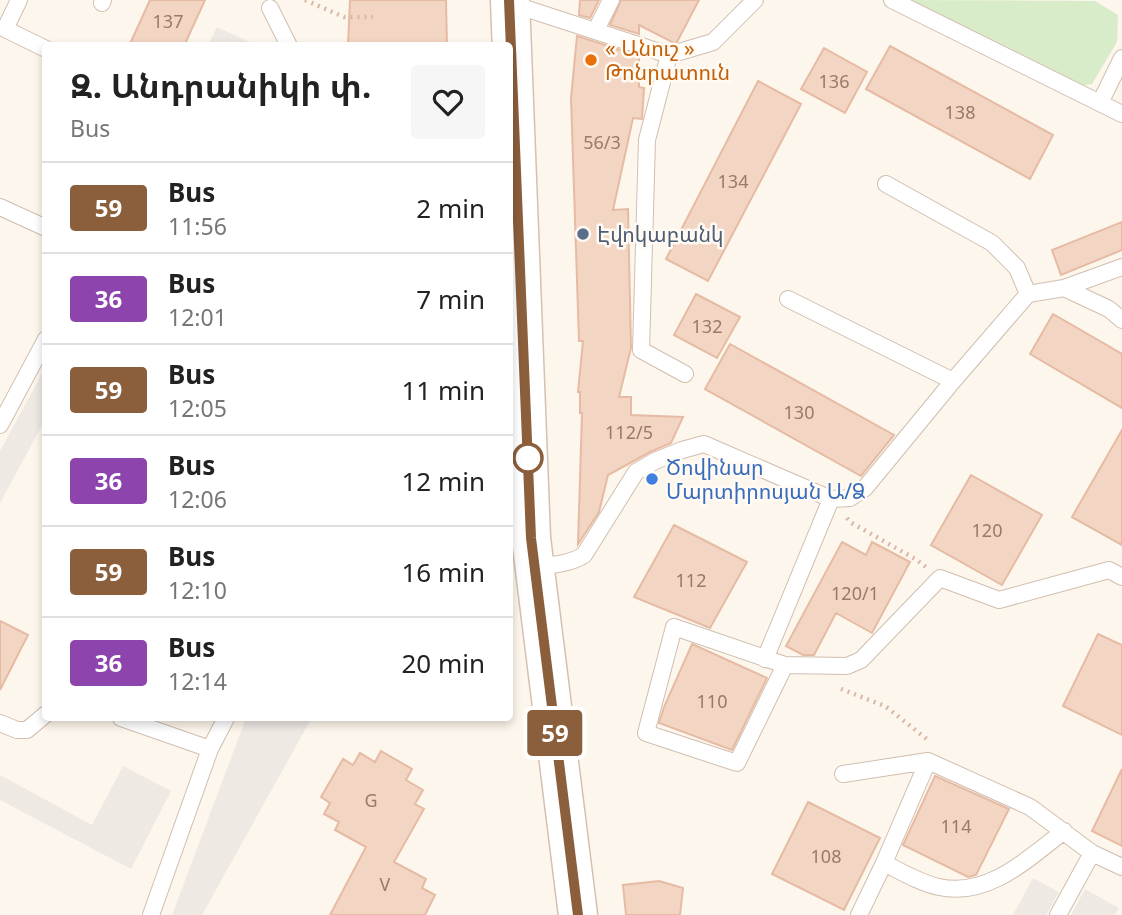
<!DOCTYPE html>
<html lang="en">
<head>
<meta charset="utf-8">
<style>
	:root { --surface:#fff; --page:#f6f6f6; --text:#222; --muted:#767676; --line:#e0e0e0 }
	body { margin:0; font-family:"Noto Sans","Noto Sans Armenian",sans-serif; background:var(--page); color:var(--text); height:100vh; display:flex; flex-direction:column; font-size:26px; white-space:nowrap }
	* { box-sizing:border-box; margin:0 }
	p { font-size:23px; color:var(--muted) }
	.icon { flex:none; width:38px; height:38px; fill:none; stroke:currentColor; stroke-width:2; stroke-linecap:round; stroke-linejoin:round }
	.map { position:relative; flex:1; overflow:hidden }
	.panel { position:absolute; left:42px; top:42px; width:471px; height:679px; display:flex; flex-direction:column; background:var(--surface); border-radius:7px; box-shadow:0 4px 10px #0003 }
	.panel>* { flex:none }
	.badge { padding:0 14px; border-radius:5px; font-size:24px; line-height:46px }
	.map>.badge { position:absolute; translate:-50% -50%; box-shadow:0 0 0 4px #fff }
	.round { display:grid; place-items:center; flex:none; width:74px; height:74px; border-radius:7px; background:var(--page) }
	.head { display:flex; align-items:center; justify-content:space-between; height:119px; padding:0 28px }
	h1 { font-size:33px; font-weight:700; line-height:52px }
	ul { padding:0; list-style:none }
	li { display:flex; align-items:center; gap:21px; height:91px; padding:0 28px; border-top:2px solid var(--line) }
	li div { flex:1 }
	li b { display:block; font-size:26px }
	li em { font-style:normal }
	li .badge { min-width:77px; font-weight:700; text-align:center }
	.map>svg:first-child { display:block }
	.industrial { fill:#efe9e4 }
	.green { fill:#d8ecc9 }
	.building { fill:#f3d5c3; stroke:#e6bba3; stroke-width:2 }
	.lines { fill:none; stroke-linecap:round; stroke-linejoin:round }
	.service-casing { stroke:#d1beb0; stroke-width:18 }
	.secondary-casing { stroke:#d6c0b0; stroke-width:41 }
	.path { stroke:#d9b8a5; stroke-width:4.5; stroke-dasharray:2 5; stroke-linecap:butt }
	.service { stroke:#fff; stroke-width:16 }
	.secondary { stroke:#fff; stroke-width:38 }
	.line-casing { stroke:#fff; stroke-width:16 }
	.line { stroke:#8b5e3c; stroke-width:10 }
	.food-dot { fill:#e8710a; stroke:#fffaf3; stroke-width:2.5 }
	.service-dot { fill:#5c6f8a; stroke:#fffaf3; stroke-width:2.5 }
	.stop-dot { fill:#fff; stroke:#8b5e3c; stroke-width:3.5 }
	.shop-dot { fill:#3f7fe0; stroke:#fffaf3; stroke-width:2.5 }
	.labels { text-anchor:middle; dominant-baseline:central; stroke-width:5; stroke-linejoin:round; paint-order:stroke }
	.number-label { font-size:18px; fill:#987a6a }
	.food-label { font-size:21px; fill:#c56008; stroke:#fffaf3; text-anchor:start }
	.service-label { font-size:21px; fill:#4e5e75; stroke:#fffaf3; text-anchor:start }
	.shop-label { font-size:21px; fill:#366cbe; stroke:#fffaf3; text-anchor:start }
</style>
</head>
<body>
<div class="map">
<svg width="1122" height="915" viewBox="0 0 1122 915">
	<rect width="100%" height="100%" fill="#fdf6ec"/>
	<path class="industrial" d="M 217,27 L 256,45 L 208,45 Z
		M 45,368 L 45,420 L 0,503 L 0,451 Z
		M 246,718 L 304,718 L 310,721 L 202,915 L 172,915 Z
		M 123,766 L 171,791 L 131,869 L 0,800 L 0,775 L 92,825 Z
		M 1033,878 L 1059,892 L 1046,915 L 1013,915 Z
		M 1085,889 L 1119,908 L 1115,915 L 1071,915 Z"/>
	<path class="green" d="M 905,0 L 1095,1 L 1118,15 L 1117,42 L 1092,84 L 1080,86 Z"/>
	<path class="building" d="M 150,0 L 205,0 L 184,46 L 129,46 Z
		M 350,0 L 446,0 L 447,46 L 348,46 Z
		M 580,0 L 599,0 L 590,18 L 579,15 Z
		M 621,0 L 699,0 L 677,42 L 674,43 L 639,25 L 639,34 L 610,25 Z
		M 577,36 L 639,56 L 639,87 L 644,88 L 642,119 L 633,118 L 613,210 L 628,209 L 631,348 L 619,397 L 631,397 L 631,415 L 683,417 L 671,443 L 650,452 L 608,475 L 599,512 L 578,544 L 582,413 L 580,413 L 580,392 L 578,392 L 583,341 L 579,341 L 571,98 Z
		M 890,46 L 1053,135 L 1030,179 L 866,89 Z
		M 824,48 L 867,72 L 845,113 L 801,89 Z
		M 758,81 L 801,104 L 708,281 L 666,259 Z
		M 1122,222 L 1122,250 L 1061,275 L 1052,250 Z
		M 696,294 L 740,317 L 717,358 L 674,335 Z
		M 1053,314 L 1122,354 L 1122,408 L 1030,354 Z
		M 730,344 L 894,435 L 861,476 L 705,389 Z
		M 1122,430 L 1122,545 L 1072,517 Z
		M 971,475 L 1042,515 L 1002,585 L 931,545 Z
		M 674,525 L 747,562 L 710,628 L 634,597 Z
		M 842,542 L 866,555 L 872,542 L 910,562 L 872,633 L 836,613 L 814,655 L 803,655 L 786,646 Z
		M 0,621 L 28,635 L 0,690 Z
		M 1098,634 L 1122,645 L 1122,735 L 1063,706 Z
		M 692,644 L 767,678 L 732,750 L 659,723 L 664,707 Z
		M 381,751 L 412,769 L 406,780 L 423,790 L 415,804 L 424,809 L 394,862 L 426,879 L 422,888 L 435,895 L 425,915 L 330,915 L 366,847 L 335,830 L 339,822 L 324,814 L 330,803 L 321,797 L 343,759 L 353,765 L 360,753 L 375,762 Z
		M 1122,769 L 1122,846 L 1092,831 Z
		M 935,776 L 1009,809 L 976,875 L 968,877 L 903,845 Z
		M 808,802 L 880,838 L 844,910 L 772,874 Z
		M 659,881 L 683,888 L 680,915 L 626,915 L 623,885 Z"/>
	<g class="lines">
		<defs>
			<path id="service" d="M 19,0 L 5,29 L 46,49
				M 892,0 L 1122,114
				M 102,3 L 103,0
				M 512,4 L 669,55 L 713,42 L 755,0
				M 270,8 L 289,46
				M 596,30 L 611,0
				M 669,55 L 647,140 L 641,350 L 685,374
				M 1100,103 L 1122,58
				M 886,184 L 992,243 L 1017,268 L 1028,294
				M 0,207 L 46,228
				M 1064,288 L 1122,267
				M 788,299 L 953,381
				M 0,425 L 46,339
				M 535,567 C 552,565 570,564 584,555 L 636,472 L 655,461 L 682,450 L 704,444 L 831,499 L 850,498 L 865,488 L 953,381 L 1028,294 L 1064,288 L 1109,309 L 1122,320
				M 765,659 L 831,499
				M 785,665 L 737,763 L 646,733 L 674,627 L 785,665 L 847,666 L 861,660 L 940,578 L 999,600 L 1109,570 L 1122,577
				M 121,718 L 210,749
				M 0,723 L 17,730 L 27,730 L 46,714
				M 843,774 L 928,761 L 1030,807 L 1092,853 L 1122,867
				M 884,863 C 902,872 920,883 939,887 C 988,898 1029,858 1064,831
				M 151,915 L 210,749 L 226,718
				M 859,915 L 884,863 L 928,761
				M 1058,915 L 1092,853"/>
			<path id="secondary" d="M 510,0 L 531,538 L 578,915"/>
		</defs>
		<use href="#service" class="service-casing"/>
		<use href="#secondary" class="secondary-casing"/>
		<path class="path" d="M 305,0 L 344,17 L 373,17
			M 847,518 L 850,522 L 917,560 L 926,567
			M 841,689 L 885,706 L 928,740"/>
		<use href="#service" class="service"/>
		<use href="#secondary" class="secondary"/>
	</g>
	<g class="lines">
		<defs>
			<path id="line" d="M 509,0 L 531,538 L 578,915"/>
		</defs>
		<use href="#line" class="line-casing"/>
		<use href="#line" class="line"/>
	</g>
	<circle class="food-dot" cx="591" cy="60" r="7"/>
	<circle class="service-dot" cx="583" cy="234" r="7"/>
	<circle class="stop-dot" cx="528" cy="458" r="14"/>
	<circle class="shop-dot" cx="652" cy="479" r="7"/>
	<g class="labels">
		<g class="number-label">
			<text x="168" y="21">137</text>
			<text x="834" y="81">136</text>
			<text x="960" y="112">138</text>
			<text x="602" y="142">56/3</text>
			<text x="733" y="181">134</text>
			<text x="707" y="326">132</text>
			<text x="799" y="412">130</text>
			<text x="629" y="432">112/5</text>
			<text x="987" y="530">120</text>
			<text x="691" y="580">112</text>
			<text x="855" y="593">120/1</text>
			<text x="712" y="701">110</text>
			<text x="371" y="800">G</text>
			<text x="956" y="826">114</text>
			<text x="826" y="856">108</text>
			<text x="385" y="884">V</text>
		</g>
		<g class="food-label">
			<text x="605" y="48">« Անուշ »<tspan x="605" dy="24">Թոնրատուն</tspan></text>
		</g>
		<g class="service-label">
			<text x="597" y="234">Էվոկաբանկ</text>
		</g>
		<g class="shop-label">
			<text x="666" y="467">Ծովինար<tspan x="666" dy="24">Մարտիրոսյան Ա/Ձ</tspan></text>
		</g>
	</g>
</svg>
<b class="badge" style="left:555px;top:733px;background:#8b5e3c;color:#fff">59</b>
<section class="panel">
<div class="head"><div><h1>Զ. Անդրանիկի փ.</h1><p>Bus</p></div><a class="round"><svg class="icon" aria-label="heart" viewBox="0 0 24 24"><path d="M12 20l-8-8c-3-5 5-10 8-4 3-6 11-1 8 4z"/></svg></a></div>
<ul>
<li><span class="badge" style="background:#8b5e3c;color:#fff">59</span><div><b>Bus</b><p>11:56</p></div><em>2 min</em></li>
<li><span class="badge" style="background:#8e44ad;color:#fff">36</span><div><b>Bus</b><p>12:01</p></div><em>7 min</em></li>
<li><span class="badge" style="background:#8b5e3c;color:#fff">59</span><div><b>Bus</b><p>12:05</p></div><em>11 min</em></li>
<li><span class="badge" style="background:#8e44ad;color:#fff">36</span><div><b>Bus</b><p>12:06</p></div><em>12 min</em></li>
<li><span class="badge" style="background:#8b5e3c;color:#fff">59</span><div><b>Bus</b><p>12:10</p></div><em>16 min</em></li>
<li><span class="badge" style="background:#8e44ad;color:#fff">36</span><div><b>Bus</b><p>12:14</p></div><em>20 min</em></li>
</ul>
</section>
</div>
</body>
</html>
